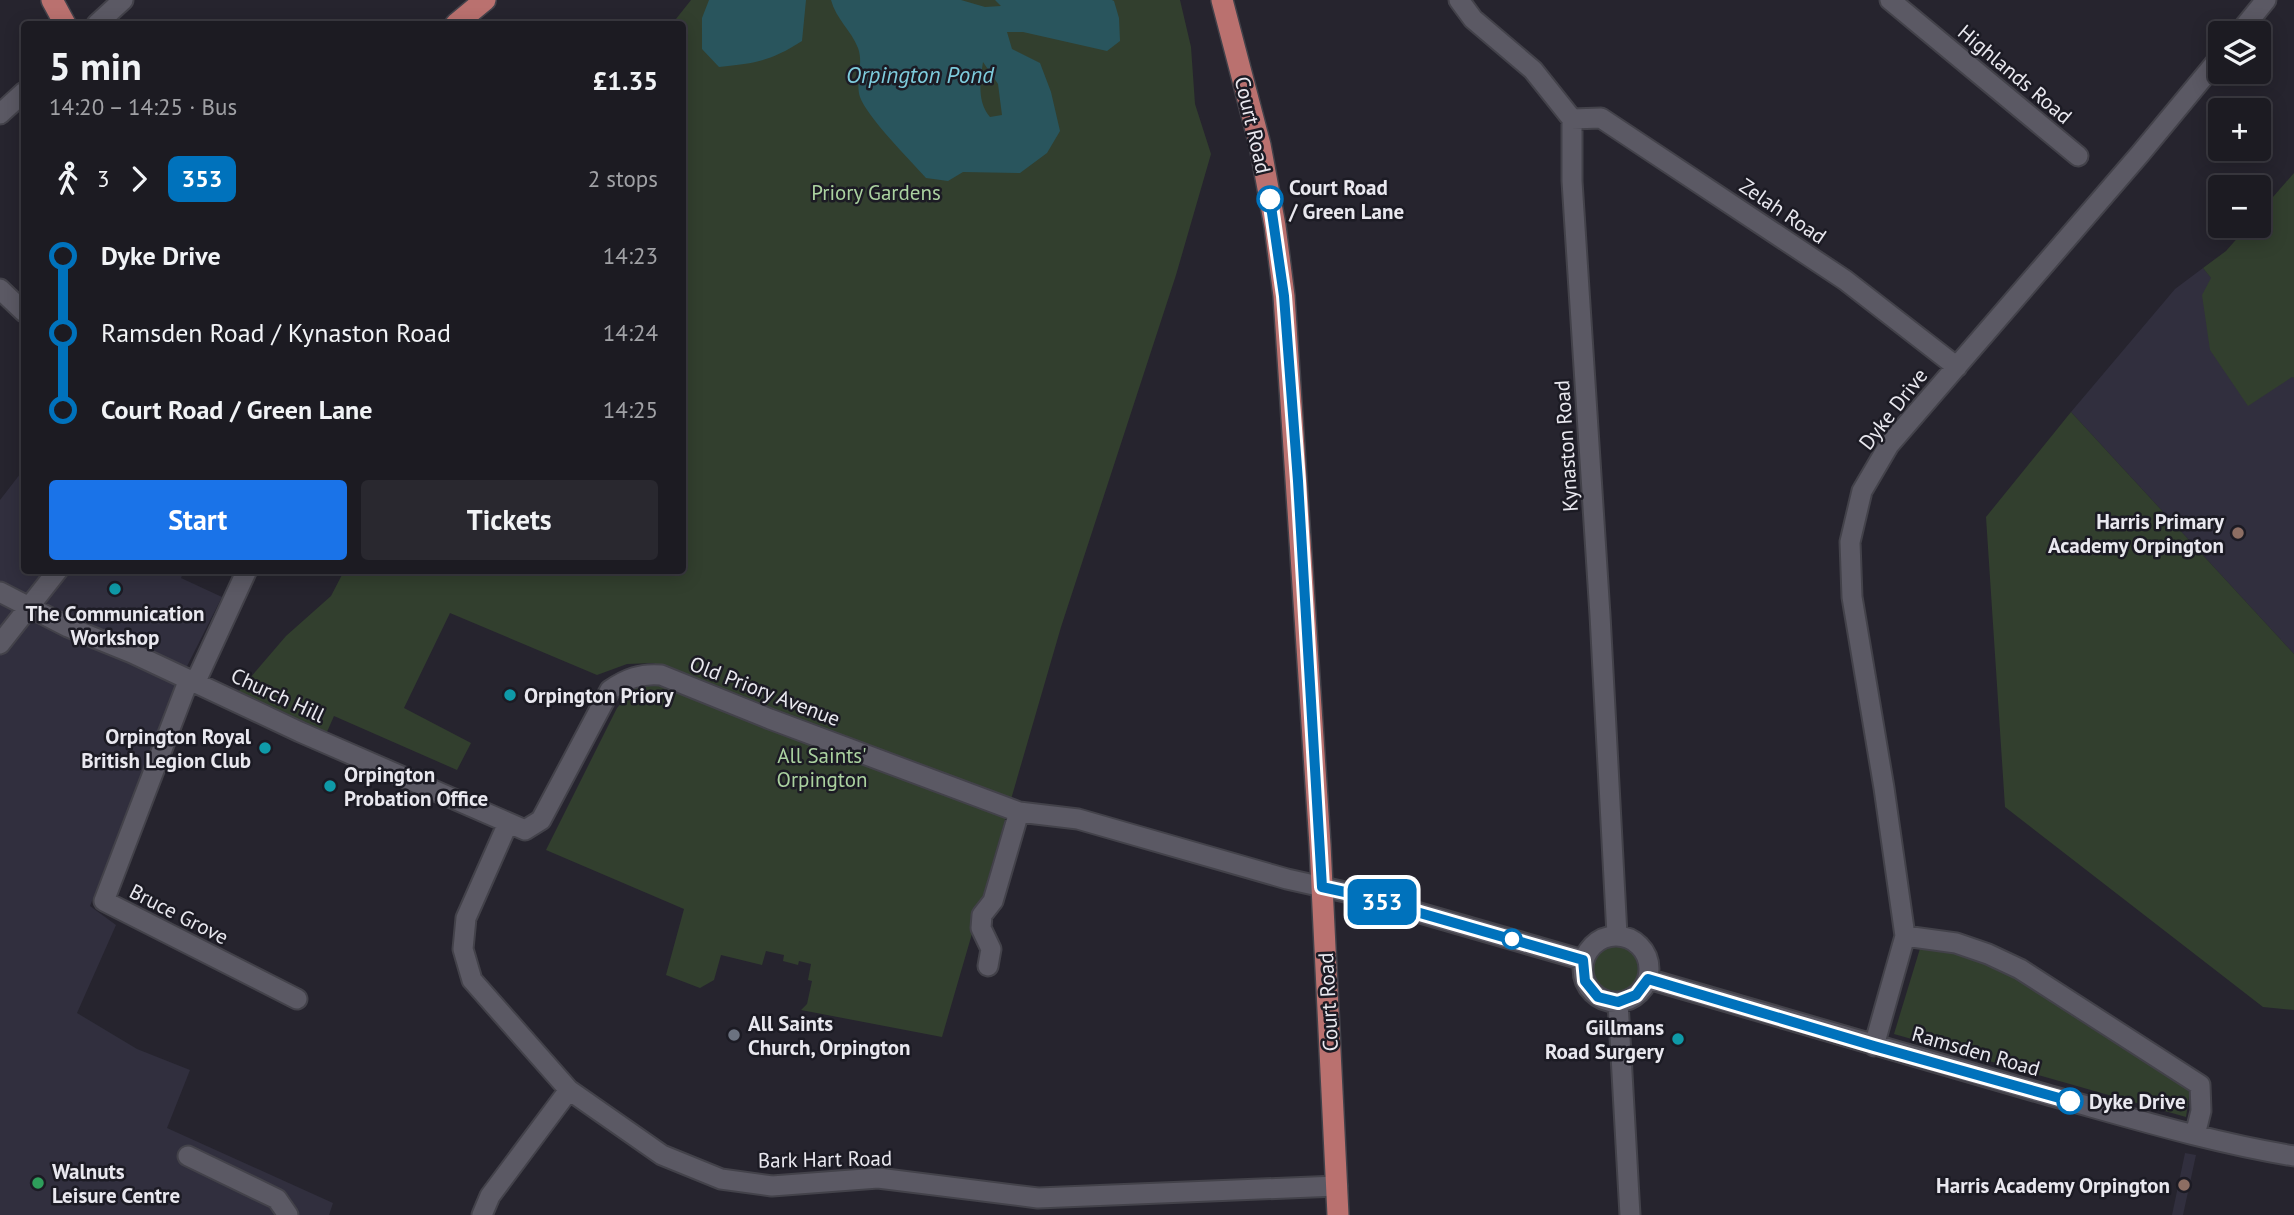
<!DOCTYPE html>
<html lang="en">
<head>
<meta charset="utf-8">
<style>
	:root { --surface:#1c1b22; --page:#29282f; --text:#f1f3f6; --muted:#a0a1a5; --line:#3a3940; --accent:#1a73e8 }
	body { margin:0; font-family:"PT Sans",sans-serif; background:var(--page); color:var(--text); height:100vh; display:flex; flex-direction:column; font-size:26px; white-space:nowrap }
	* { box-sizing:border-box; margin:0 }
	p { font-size:23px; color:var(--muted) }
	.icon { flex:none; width:38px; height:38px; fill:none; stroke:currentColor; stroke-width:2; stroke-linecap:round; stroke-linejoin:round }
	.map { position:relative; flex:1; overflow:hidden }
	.panel { position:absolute; left:21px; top:21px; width:665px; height:553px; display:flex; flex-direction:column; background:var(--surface); border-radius:7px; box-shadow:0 4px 18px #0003,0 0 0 2px var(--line) }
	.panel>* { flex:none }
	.badge { padding:0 14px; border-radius:10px; font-size:24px; line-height:46px }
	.controls { position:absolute; left:2208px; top:21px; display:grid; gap:14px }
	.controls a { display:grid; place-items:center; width:63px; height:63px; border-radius:7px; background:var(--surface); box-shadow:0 4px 18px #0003,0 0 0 2px var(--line); font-size:35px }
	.map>.badge { position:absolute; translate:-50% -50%; box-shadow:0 0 0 4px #fff }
	.legs { display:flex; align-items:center; gap:10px; height:77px; padding:0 28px; font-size:23px }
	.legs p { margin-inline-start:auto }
	.head { display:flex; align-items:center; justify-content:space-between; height:119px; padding:0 28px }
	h1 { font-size:38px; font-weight:600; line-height:52px }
	.action { display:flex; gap:14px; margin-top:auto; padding:14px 28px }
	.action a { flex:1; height:80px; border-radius:7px; background:var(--accent); color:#fff; font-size:28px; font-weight:600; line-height:80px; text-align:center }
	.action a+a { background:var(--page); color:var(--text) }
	ul { padding:0 28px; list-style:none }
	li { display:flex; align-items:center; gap:24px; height:77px; font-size:26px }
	li i { display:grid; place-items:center; width:10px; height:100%; margin:0 9px; background:currentColor }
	li i::after { content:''; width:18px; height:18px; margin:-9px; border:5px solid; border-radius:50%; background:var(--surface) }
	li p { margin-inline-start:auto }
	li:first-child i { background:linear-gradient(#0000 50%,currentColor 0) }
	li:last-child i { background:linear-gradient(currentColor 50%,#0000 0) }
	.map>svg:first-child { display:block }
	.built { fill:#312f3e }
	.green { fill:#323f2e }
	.water { fill:#29555d; fill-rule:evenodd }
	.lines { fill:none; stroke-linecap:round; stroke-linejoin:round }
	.minor-casing { stroke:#43424a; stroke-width:23 }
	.major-casing { stroke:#43424a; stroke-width:24 }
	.minor { stroke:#5b5964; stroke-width:19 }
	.major { stroke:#ba716f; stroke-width:21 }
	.line-1-casing { stroke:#fff; stroke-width:16 }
	.line-1 { stroke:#0072bc; stroke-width:10 }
	.stop-1-dot { fill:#fff; stroke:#0072bc; stroke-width:3.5 }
	.education-dot { fill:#8d6e63; stroke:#1c1b24; stroke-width:2.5 }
	.culture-dot { fill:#0f9aa8; stroke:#1c1b24; stroke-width:2.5 }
	.worship-dot { fill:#6b7280; stroke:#1c1b24; stroke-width:2.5 }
	.leisure-dot { fill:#2e9e5b; stroke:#1c1b24; stroke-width:2.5 }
	.labels { text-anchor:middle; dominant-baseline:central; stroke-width:5; stroke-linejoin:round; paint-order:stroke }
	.street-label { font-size:21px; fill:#e9e8ef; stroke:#1c1b24 }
	.stop-label { font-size:21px; font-weight:bold; fill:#e9e8ef; stroke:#1c1b24; text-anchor:start }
	.park-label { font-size:21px; fill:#abd2a0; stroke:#1c1b24 }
	.poi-label { font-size:21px; font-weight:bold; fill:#e9e8ef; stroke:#1c1b24; text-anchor:end }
	.water-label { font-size:23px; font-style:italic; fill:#7eccdd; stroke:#1c1b24 }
</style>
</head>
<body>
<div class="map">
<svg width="2294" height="1215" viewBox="0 0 2294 1215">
	<rect width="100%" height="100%" fill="#26242e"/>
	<path class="built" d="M 2203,268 L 2294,378 L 2294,654 L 2071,412 L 2175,289 Z
		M 24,469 L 24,570 L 184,571 L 181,578 L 222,597 L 176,688 L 90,906 L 116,925 L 77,1013 L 137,1049 L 190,1070 L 167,1128 L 333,1203 L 329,1215 L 0,1215 L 0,500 Z
		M 2185,1153 L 2196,1155 L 2183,1215 L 2172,1215 Z"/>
	<path class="green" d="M 691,0 L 1180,0 L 1191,47 L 1195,104 L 1211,154 L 1176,275 L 1061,627 L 942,1037 L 801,1010 L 807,1004 L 812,981 L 808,980 L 811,964 L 799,961 L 798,965 L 783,961 L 784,955 L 766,951 L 762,965 L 721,955 L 714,980 L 700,988 L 666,975 L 684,909 L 546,850 L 617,708 L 655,663 L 627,664 L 597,675 L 450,613 L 404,708 L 471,743 L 457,770 L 334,716 L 326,734 L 238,692 L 286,636 L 331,596 L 344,571 L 682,570 L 682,24 L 672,24 Z
		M 2294,173 L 2294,378 L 2292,377 L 2248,406 L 2210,350 L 2202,295 L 2211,278 L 2203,268 L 2226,251 L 2248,226 L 2259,226 L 2259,213 Z
		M 2071,412 L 2294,654 L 2294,1010 L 2263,1007 L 2005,807 L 1986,517 Z
		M 1922,942 L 2005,969 L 2190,1090 L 2186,1117 L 1894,1034 Z
		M1592 969a23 23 0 1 1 46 0a23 23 0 1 1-46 0Z"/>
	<path class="water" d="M 709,0 L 806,0 L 802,41 C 771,61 756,63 719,67 L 702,49 L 702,18 Z
		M 831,0 L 961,0 L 985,7 L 1001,6 L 995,0 L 1112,0 L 1114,1 L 1119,18 L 1120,41 L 1107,51 L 1023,32 L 1007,32 L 1012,49 L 1040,63 L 1051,92 L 1060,131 L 1047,153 L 1020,173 L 963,172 L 948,181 L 926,178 C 910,160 867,117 860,97 C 855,83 864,64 858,48 C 851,30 836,19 831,0 ZM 983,62 L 998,84 L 1002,115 L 990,117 C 977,102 980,81 983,62 Z"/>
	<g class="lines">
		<defs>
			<path id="minor" d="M 1459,0 L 1473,19 L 1533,70 L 1572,119 L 1572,181 L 1600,615 L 1617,935
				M 1890,0 L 2078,156
				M 97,24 L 123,0
				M 2239,33 L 2266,0
				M 0,114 L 24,92
				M 1572,119 L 1601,118 L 1845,280 L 1957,367
				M 0,289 L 24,312
				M 0,592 L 68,627 L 132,653 L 300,732 L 525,830 L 541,820 L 610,690 C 626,679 641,673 661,675 L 770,719 L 1019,812 L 1078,819 L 1287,879 L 1354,894 L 1583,960
				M 0,644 L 58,570
				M 189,679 L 104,901 L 297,999
				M 196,681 L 247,570
				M 508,823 L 466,918 L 463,949 L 472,980 L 569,1090 L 662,1155 L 721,1179 L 772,1186 L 878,1178 L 1038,1198 L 1337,1186
				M 1905,936 L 1956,943 L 1988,954 L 2020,969 L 2200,1085 L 2201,1111 L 2195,1135
				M1583 969a33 33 0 1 1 66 0a33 33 0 1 1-66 0Z
				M 988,966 L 991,949 L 981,928 L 982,915 L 993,901 L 1019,812
				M 1648,979 C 1779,1018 1910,1056 2041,1093 C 2125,1116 2208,1142 2294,1156
				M 1618,1002 L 1630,1215
				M 1874,1046 L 1905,936 L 1884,788 L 1852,597 L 1850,542 L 1862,491 L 1889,445 L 2140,154 L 2221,56
				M 188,1156 L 277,1199 L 288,1215
				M 482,1215 L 490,1196 L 569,1090"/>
			<path id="major" d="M 52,0 L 65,24
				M 1222,0 L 1260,145 L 1275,226 L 1284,296 L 1320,845 L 1338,1215
				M 456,24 L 485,0"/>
		</defs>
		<use href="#minor" class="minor-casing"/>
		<use href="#major" class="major-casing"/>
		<use href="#minor" class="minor"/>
		<use href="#major" class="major"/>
	</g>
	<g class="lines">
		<defs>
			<path id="line-1" d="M 1270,199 L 1284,296 L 1298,481 L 1322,887 L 1354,894 L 1583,960 L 1585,981 L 1598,997 L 1618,1002 L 1636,995 L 1648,979 L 1874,1046 L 2070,1101"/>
		</defs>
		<use href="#line-1" class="line-1-casing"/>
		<use href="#line-1" class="line-1"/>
	</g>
	<g class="stop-1-dot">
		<circle cx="1270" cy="199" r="12"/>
		<circle cx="1512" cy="939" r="9"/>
		<circle cx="2070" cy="1101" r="12"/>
	</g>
	<g class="education-dot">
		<circle cx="2238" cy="533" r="7"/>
		<circle cx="2184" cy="1185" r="7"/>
	</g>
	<g class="culture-dot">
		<circle cx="115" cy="589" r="7"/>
		<circle cx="510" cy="695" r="7"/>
		<circle cx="265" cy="748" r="7"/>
		<circle cx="330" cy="786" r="7"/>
		<circle cx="1678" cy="1039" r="7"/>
	</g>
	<circle class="worship-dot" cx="734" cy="1035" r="7"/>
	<circle class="leisure-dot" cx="38" cy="1183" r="7"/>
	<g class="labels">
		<g class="street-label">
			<text transform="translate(2015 74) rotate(40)">Highlands Road</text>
			<text transform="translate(1253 125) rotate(77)">Court Road</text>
			<text transform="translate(1783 211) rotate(34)">Zelah Road</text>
			<text transform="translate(1893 409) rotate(-52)">Dyke Drive</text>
			<text transform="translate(1566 446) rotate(-94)">Kynaston Road</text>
			<text transform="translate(765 691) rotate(21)">Old Priory Avenue</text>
			<text transform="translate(278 695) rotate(25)">Church Hill</text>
			<text transform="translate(179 914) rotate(27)">Bruce Grove</text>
			<text transform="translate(1328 1002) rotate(-93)">Court Road</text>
			<text transform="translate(1976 1051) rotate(16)">Ramsden Road</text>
			<text transform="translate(825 1159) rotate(-1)">Bark Hart Road</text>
		</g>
		<g class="stop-label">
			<text x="1289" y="187">Court Road<tspan x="1289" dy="24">/ Green Lane</tspan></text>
			<text x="2089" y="1101">Dyke Drive</text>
		</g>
		<g class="park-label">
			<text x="876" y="192">Priory Gardens</text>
			<text x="822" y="755">All Saints'<tspan x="822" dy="24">Orpington</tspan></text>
		</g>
		<g class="poi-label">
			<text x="2224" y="521">Harris Primary<tspan x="2224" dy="24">Academy Orpington</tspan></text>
			<text x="115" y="613" text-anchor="middle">The Communication<tspan x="115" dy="24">Workshop</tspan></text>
			<text x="524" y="695" text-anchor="start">Orpington Priory</text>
			<text x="251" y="736">Orpington Royal<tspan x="251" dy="24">British Legion Club</tspan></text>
			<text x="344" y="774" text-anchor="start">Orpington<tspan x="344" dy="24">Probation Office</tspan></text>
			<text x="748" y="1023" text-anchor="start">All Saints<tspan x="748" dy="24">Church, Orpington</tspan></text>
			<text x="1664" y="1027">Gillmans<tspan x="1664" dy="24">Road Surgery</tspan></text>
			<text x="52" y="1171" text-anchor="start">Walnuts<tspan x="52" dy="24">Leisure Centre</tspan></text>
			<text x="2170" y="1185">Harris Academy Orpington</text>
		</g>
		<g class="water-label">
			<text x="920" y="74">Orpington Pond</text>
		</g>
	</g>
</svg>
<div class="controls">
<a><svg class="icon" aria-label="layers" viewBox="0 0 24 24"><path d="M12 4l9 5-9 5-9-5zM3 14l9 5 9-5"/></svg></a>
<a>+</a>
<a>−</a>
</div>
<b class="badge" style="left:1382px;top:902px;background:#0072bc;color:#fff">353</b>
<section class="panel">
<div class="head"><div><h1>5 min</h1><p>14:20 – 14:25 · Bus</p></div><b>£1.35</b></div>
<div class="legs"><svg class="icon" aria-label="walk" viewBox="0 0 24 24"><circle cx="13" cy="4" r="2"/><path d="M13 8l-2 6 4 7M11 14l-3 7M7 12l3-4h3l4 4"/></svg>3<svg class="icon" aria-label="forward" viewBox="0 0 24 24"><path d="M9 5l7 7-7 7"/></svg><b class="badge" style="background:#0072bc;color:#fff">353</b><p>2 stops</p></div>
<ul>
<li><i style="color:#0072bc"></i><b>Dyke Drive</b><p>14:23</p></li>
<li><i style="color:#0072bc"></i><span>Ramsden Road / Kynaston Road</span><p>14:24</p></li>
<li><i style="color:#0072bc"></i><b>Court Road / Green Lane</b><p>14:25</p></li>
</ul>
<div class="action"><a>Start</a><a>Tickets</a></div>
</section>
</div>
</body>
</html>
